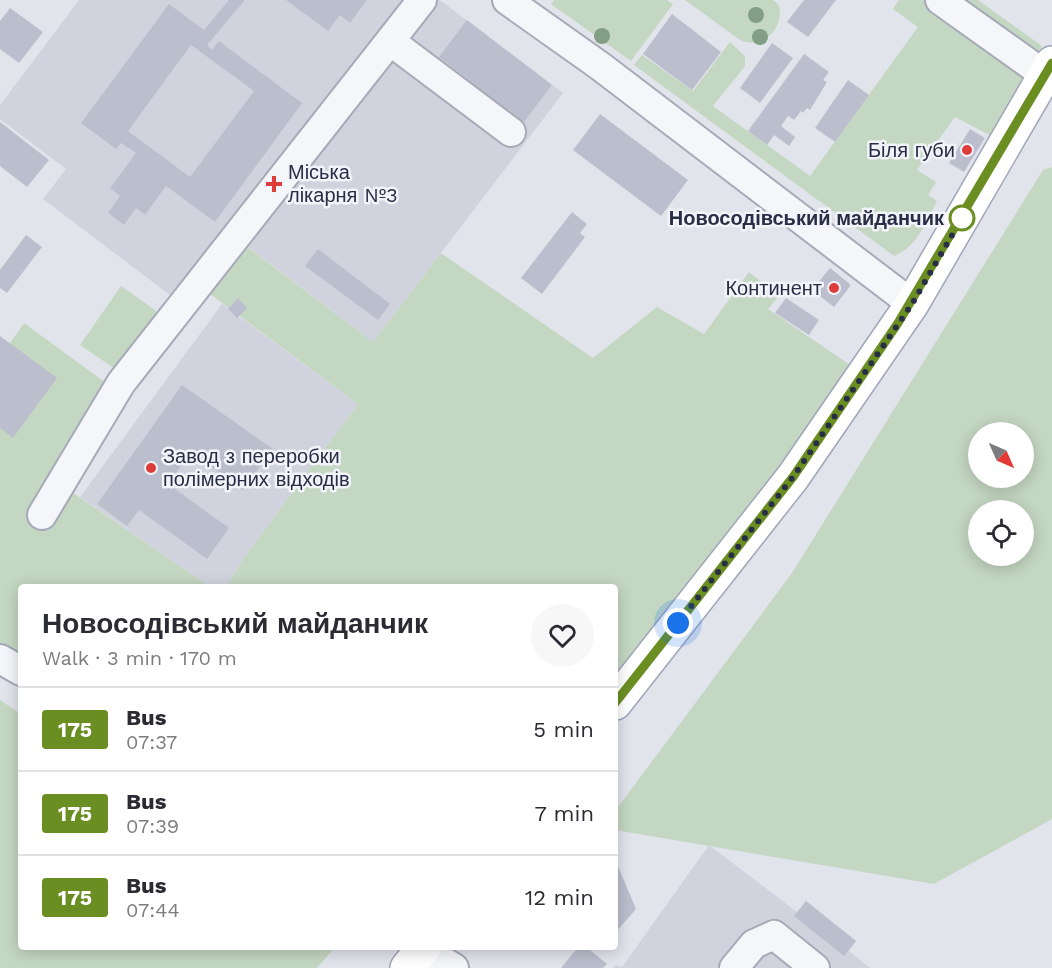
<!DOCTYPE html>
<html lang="en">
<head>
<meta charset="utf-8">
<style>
	:root { --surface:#fff; --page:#f7f7f7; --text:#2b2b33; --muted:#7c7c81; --line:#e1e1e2 }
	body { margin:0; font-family:"Work Sans",sans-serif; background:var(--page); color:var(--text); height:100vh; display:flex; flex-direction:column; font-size:22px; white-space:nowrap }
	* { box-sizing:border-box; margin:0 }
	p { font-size:20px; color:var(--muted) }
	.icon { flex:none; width:33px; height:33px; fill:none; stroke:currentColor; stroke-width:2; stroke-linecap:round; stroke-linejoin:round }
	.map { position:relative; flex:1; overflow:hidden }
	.details { position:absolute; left:18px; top:584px; width:600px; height:366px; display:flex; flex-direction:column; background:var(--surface); border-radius:6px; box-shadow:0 3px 15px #0003 }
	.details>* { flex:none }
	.badge { padding:0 12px; border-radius:4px; font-size:21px; line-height:39px }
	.needle { width:39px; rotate:135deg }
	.fabs { position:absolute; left:968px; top:422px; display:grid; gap:12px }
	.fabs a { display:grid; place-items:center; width:66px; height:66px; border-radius:50%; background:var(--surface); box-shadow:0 3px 15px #0003; font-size:30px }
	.you { position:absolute; width:30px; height:30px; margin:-15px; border:4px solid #fff; border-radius:50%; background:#1a73e8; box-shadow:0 0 0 9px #1a73e833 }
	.map>.badge { position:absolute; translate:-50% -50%; box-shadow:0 0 0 3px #fff }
	.round { display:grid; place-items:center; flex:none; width:63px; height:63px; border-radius:32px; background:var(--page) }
	.head { display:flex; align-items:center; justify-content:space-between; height:102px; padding:0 24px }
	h1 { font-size:28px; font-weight:600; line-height:45px }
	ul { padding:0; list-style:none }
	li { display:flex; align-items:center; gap:18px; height:84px; padding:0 24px; border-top:2px solid var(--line) }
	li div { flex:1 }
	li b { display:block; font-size:22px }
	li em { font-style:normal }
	li .badge { min-width:66px; font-weight:700; text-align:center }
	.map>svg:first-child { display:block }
	.built { fill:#d0d3de }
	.green { fill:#c4d7c2; fill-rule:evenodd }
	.building { fill:#bbbfcd; fill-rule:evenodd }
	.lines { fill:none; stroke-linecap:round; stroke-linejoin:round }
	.minor-casing { stroke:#a6aab7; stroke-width:32 }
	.major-casing { stroke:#a0a6b9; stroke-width:36 }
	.minor { stroke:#f5f6fa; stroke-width:28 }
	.major { stroke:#fff; stroke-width:33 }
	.tree { fill:#839e86 }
	.line-casing { stroke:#fff; stroke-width:14 }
	.line { stroke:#6b8e23; stroke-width:9 }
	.walk { stroke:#282e46; stroke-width:6; stroke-dasharray:0 10.8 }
	.poi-dot { fill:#de3c3a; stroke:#f2f4f9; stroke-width:2 }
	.stop-dot { fill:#fff; stroke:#6b8e23; stroke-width:3 }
	.labels { text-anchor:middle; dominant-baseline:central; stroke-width:5; stroke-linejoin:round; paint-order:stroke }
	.poi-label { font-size:20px; fill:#282e46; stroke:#f2f4f9; text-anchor:end }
	.stop-label { font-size:20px; font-weight:bold; fill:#282e46; stroke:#f2f4f9; text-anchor:end }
</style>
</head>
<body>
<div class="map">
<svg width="1052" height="968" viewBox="0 0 1052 968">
	<rect width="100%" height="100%" fill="#e2e4ec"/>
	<path class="built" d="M 79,0 L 440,0 L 563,93 L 373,342 L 247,246 L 195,314 L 43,199 L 66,169 L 0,119 L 0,105 Z
		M 222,304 L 358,404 L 243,559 L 227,586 L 209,586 L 80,497 Z
		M 709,845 L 797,912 L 806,901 L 856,941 L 849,951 L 870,968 L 613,968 L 615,965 L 622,967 Z"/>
	<path class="green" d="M 554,0 L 667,0 L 673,4 L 631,61 L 551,4 Z
		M 685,0 L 773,0 L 779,5 C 785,29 762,50 740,40 Z
		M 899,0 L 933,0 L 1028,76 L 993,137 L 955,117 L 917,170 L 936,182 L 928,195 L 937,201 C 926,222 917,247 894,256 L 634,65 L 642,55 L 693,91 L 730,42 L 745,56 L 745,66 L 713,106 L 810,176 L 918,27 L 893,9 Z
		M 965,0 L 978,0 L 1042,46 L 1038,52 Z
		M 1052,167 L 1052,819 L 934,884 L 615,830 L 615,811 L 792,573 L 1043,170 ZM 978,432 L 1023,432 L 1023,477 L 978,477 ZM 978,510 L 1023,510 L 1023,555 L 978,555 Z
		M 246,246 L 373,342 L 441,253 L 593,358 L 657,307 L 704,334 L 749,272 L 779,296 L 768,309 L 853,367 L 739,520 L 615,679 L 615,586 L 227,586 L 243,559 L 358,404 L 210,294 Z
		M 121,286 L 155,310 L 160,318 L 121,373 L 80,345 Z
		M 24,323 L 106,383 L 69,490 L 209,586 L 21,586 L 21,657 L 0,645 L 0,428 L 13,437 L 10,343 Z
		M 0,700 L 21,714 L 21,946 L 335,947 L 317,968 L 0,968 Z"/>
	<path class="building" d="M 229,0 L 245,0 L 207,45 L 212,50 L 219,41 L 302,103 L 215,222 L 166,186 L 145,215 L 136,208 L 124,225 L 108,213 L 120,196 L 110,188 L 136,153 L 121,143 L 116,149 L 81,123 L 169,4 L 204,30 ZM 191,45 L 254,91 L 190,177 L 128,131 Z
		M 286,0 L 367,0 L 350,23 L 340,15 L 328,31 Z
		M 804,0 L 836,0 L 808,37 L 787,22 Z
		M 10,8 L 43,32 L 19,63 L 0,49 L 0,21 Z
		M 672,14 L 721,52 L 692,90 L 643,54 Z
		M 467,20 L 552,85 L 524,122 L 484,92 L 480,98 L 462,84 L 466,78 L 439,57 Z
		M 772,43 L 793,58 L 760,103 L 740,88 Z
		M 804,54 L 829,72 L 823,80 L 827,82 L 810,110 L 807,108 L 803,113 L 801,111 L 794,120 L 788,116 L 781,126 L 795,137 L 789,146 L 774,135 L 767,145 L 748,131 Z
		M 848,80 L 869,95 L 835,142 L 815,128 Z
		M 600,114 L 688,180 L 661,216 L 573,150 Z
		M 0,122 L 49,160 L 27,187 L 0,166 Z
		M 970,129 L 985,138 L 964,172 L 949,163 Z
		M 572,212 L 587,224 L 580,233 L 585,237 L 542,294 L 521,278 Z
		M 26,235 L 42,247 L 7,293 L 0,288 L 0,270 Z
		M 318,249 L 390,304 L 378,320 L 305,266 Z
		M 830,268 L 851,285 L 834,307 L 812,290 Z
		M 238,298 L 247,308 L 237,318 L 228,309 Z
		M 786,298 L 819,320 L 809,335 L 775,313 Z
		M 0,336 L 57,378 L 13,438 L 0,428 Z
		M 182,385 L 273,449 L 243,490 L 191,452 L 168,484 L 229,528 L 207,559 L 139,510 L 127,526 L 97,504 Z
		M 615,859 L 636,909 L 615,933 Z
		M 806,901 L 856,941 L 844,956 L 794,916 Z
		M 579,946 L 585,946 L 607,964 L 603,968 L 561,968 Z"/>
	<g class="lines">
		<defs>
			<path id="minor" d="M 507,0 L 600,66 L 912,304
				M 940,0 L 1045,75
				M 390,41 L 511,132
				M 42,515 L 121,383 L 422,0
				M 0,659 L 21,671
				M 418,946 L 454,968
				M 734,968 L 754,944 L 774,935 L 815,968"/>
			<path id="major" d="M 615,703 L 793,477 L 912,304 L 1052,63
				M 407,968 L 425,946"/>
		</defs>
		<use href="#minor" class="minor-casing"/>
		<use href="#major" class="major-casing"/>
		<use href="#minor" class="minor"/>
		<use href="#major" class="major"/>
	</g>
	<g class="tree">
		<circle cx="756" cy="15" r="8"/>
		<circle cx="602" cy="36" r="8"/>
		<circle cx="760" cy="37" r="8"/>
	</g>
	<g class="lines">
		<defs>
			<path id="line" d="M 615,703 L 793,477 L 898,323 L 1052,63"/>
		</defs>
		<use href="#line" class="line-casing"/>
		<use href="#line" class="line"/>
		<path class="walk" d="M 678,623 L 793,477 L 912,304 L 962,218"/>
	</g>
	<g class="poi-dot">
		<circle cx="967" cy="150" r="6"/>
		<path d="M271 175h6v6h6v6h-6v6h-6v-6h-6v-6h6z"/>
		<circle cx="834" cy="288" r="6"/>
		<circle cx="151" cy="468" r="6"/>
	</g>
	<circle class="stop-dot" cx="962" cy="218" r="12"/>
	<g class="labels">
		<g class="poi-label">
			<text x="955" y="150">Біля губи</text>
			<text x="288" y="172" text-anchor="start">Міська<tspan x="288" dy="23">лікарня №3</tspan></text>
			<text x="822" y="288">Континент</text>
			<text x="163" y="456" text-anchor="start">Завод з переробки<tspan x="163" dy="23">полімерних відходів</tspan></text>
		</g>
		<g class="stop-label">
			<text x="944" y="218">Новосодівський майданчик</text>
		</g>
	</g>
</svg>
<div class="fabs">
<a><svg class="needle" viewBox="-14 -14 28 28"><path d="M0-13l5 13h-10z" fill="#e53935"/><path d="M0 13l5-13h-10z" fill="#7c7c81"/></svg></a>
<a><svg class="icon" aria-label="locate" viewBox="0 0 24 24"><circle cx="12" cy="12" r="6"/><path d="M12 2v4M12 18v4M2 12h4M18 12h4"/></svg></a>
</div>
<div class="you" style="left:678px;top:623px"></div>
<section class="details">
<div class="head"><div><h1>Новосодівський майданчик</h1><p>Walk · 3 min · 170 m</p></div><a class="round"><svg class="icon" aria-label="heart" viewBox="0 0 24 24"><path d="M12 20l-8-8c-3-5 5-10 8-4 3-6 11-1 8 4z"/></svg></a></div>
<ul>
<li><span class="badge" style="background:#6b8e23;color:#fff">175</span><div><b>Bus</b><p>07:37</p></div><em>5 min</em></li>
<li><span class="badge" style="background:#6b8e23;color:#fff">175</span><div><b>Bus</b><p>07:39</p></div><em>7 min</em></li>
<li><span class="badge" style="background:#6b8e23;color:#fff">175</span><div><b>Bus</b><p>07:44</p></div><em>12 min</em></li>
</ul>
</section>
</div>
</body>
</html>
